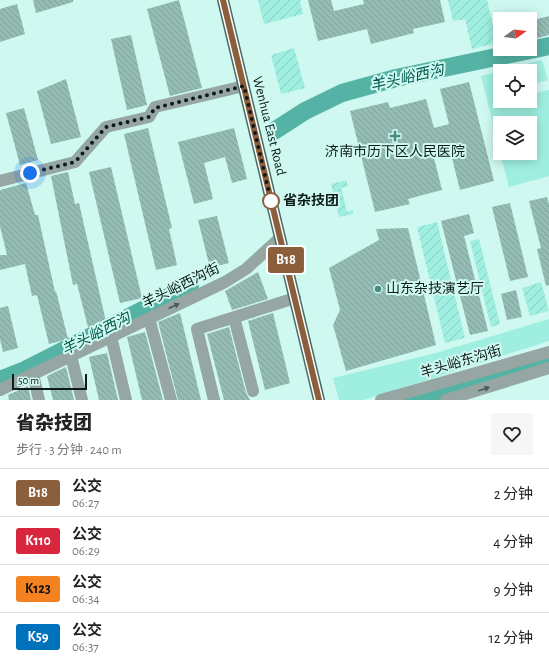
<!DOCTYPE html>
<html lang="zh">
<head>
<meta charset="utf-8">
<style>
	:root { --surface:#fff; --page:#f6f6f6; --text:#222; --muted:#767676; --line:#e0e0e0 }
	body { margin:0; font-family:"Alegreya Sans","Noto Sans SC",sans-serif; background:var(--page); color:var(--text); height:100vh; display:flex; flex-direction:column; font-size:15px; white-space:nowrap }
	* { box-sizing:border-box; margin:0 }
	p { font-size:13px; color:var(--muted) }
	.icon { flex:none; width:22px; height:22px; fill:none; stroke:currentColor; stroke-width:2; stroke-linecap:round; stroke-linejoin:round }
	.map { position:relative; height:400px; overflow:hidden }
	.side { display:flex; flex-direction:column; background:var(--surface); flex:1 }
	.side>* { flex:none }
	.badge { padding:0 8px; border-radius:3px; font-size:14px; line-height:26px }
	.needle { width:26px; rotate:76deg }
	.fabs { position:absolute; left:493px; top:12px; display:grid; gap:8px }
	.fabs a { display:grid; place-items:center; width:44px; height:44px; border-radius:0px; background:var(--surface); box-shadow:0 2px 10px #0003; font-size:20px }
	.scale { position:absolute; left:12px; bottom:10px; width:75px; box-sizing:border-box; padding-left:4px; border:2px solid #0d1c1a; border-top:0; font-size:11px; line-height:14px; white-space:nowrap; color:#0d1c1a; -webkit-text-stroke:3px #cef8f0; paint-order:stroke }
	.you { position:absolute; width:20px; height:20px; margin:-10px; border:3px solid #fff; border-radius:50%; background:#1a73e8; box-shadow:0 0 0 6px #1a73e833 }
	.map>.badge { position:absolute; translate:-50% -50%; box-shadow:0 0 0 2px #fff }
	.round { display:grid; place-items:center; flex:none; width:42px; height:42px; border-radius:0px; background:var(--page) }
	.overview { display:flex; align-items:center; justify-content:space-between; height:68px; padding:0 16px }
	h1 { font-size:19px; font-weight:800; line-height:30px }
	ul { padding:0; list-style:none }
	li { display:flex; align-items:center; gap:12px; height:48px; padding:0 16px; border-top:1px solid var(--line) }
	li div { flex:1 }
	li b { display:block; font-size:15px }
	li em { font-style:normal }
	li .badge { min-width:44px; font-weight:700; text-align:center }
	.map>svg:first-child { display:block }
	.green { fill:#9fefe1 }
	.garden { fill:url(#garden-furrows) }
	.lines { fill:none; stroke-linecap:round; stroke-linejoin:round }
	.river { stroke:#55b3a5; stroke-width:18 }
	.building { fill:url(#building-back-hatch) }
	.minor { stroke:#95a6a3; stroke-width:12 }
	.major { stroke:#4b6b65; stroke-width:12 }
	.oneway { fill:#4a5a58 }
	.line-casing { stroke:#fff; stroke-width:9 }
	.line { stroke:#8b5e3c; stroke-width:6 }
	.walk { stroke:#0d1c1a; stroke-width:4; stroke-dasharray:0 7.2 }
	.poi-dot { fill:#468b80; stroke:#cef8f0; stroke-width:1.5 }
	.stop-dot { fill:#fff; stroke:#8b5e3c; stroke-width:2 }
	.labels { text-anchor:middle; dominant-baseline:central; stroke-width:4; stroke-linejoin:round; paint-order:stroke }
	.street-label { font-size:14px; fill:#0d1c1a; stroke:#cef8f0 }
	.poi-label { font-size:14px; fill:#0d1c1a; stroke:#cef8f0 }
	.stop-label { font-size:14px; font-weight:bold; fill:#0d1c1a; stroke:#cef8f0; text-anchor:start }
	.water-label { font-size:15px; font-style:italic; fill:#01584e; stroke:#cef8f0 }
</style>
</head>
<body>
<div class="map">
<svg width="549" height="400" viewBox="0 0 549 400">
	<defs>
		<pattern id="garden-furrows" width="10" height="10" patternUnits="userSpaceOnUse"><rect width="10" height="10" fill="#9fefe1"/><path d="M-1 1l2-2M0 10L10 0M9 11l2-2" fill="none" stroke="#88ccc0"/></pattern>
		<pattern id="building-back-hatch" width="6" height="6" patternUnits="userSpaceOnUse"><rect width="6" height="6" fill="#94bcb4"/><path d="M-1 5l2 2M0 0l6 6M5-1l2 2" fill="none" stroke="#7ea19a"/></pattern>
	</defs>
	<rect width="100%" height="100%" fill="#cef8f0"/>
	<path class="green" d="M 542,60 L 548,80 L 530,85 L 530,71 L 500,71 L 500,101 L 530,101 L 530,94 L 549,90 L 549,176 L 509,187 L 500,153 L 530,153 L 530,123 L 500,123 L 500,151 L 481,76 Z
		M 549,319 L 549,341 L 364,400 L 339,400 L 333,378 L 436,353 Z"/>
	<path class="garden" d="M 258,0 L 300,0 L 303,14 L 264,24 Z
		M 448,0 L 487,0 L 497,43 L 472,49 L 465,19 L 453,21 Z
		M 294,48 L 305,88 L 281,94 L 271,55 Z
		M 346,180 L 348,186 L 341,188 L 347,212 L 353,210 L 353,214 L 339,217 L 331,184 Z
		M 437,222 L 465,338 L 445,343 L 417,227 Z
		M 479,239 L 500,324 L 491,327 L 470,241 Z
		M 541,282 L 549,311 L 530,316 L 522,288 Z"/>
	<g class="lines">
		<path class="river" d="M 274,131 L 305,111 L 342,93 L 396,78 L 549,46
			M 0,380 L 25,370 L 190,286
			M 411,400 L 549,359"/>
	</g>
	<path class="building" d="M 33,0 L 73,0 L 73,2 L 36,13 Z
		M 179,0 L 202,88 L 170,96 L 147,9 Z
		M 308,0 L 331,0 L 334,11 L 364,4 L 363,0 L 440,0 L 445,22 L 413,29 L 414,33 L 371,44 L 367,29 L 318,41 Z
		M 17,4 L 25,34 L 0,42 L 0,9 Z
		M 549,16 L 549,35 L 530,40 L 530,21 Z
		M 131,35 L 147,105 L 127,110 L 111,39 Z
		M 66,79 L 81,137 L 51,144 L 37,91 Z
		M 469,82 L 494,181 L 460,190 L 451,154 L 434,158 L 442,190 L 408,199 L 410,204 L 375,212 L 350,111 L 388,102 L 390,108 L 426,99 L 434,128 L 449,124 L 440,89 Z
		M 24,108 L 38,160 L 20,165 L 6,113 Z
		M 148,128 L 172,228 L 169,229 L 177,265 L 156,270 L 124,134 Z
		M 234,128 L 247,179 L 232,183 L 225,157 L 204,163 L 213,199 L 194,204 L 178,142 Z
		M 111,167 L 142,298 L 120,303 L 89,172 Z
		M 68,172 L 75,204 L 79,203 L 107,326 L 89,331 L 77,284 L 73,285 L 51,176 Z
		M 26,183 L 35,215 L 38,215 L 55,292 L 56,291 L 68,339 L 49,344 L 37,295 L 32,296 L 25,264 L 0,270 L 0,255 L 7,255 L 0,226 L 0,190 Z
		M 547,197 L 549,204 L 549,285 L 546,286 L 537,249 L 541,248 L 529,201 Z
		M 510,203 L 528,277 L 510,281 L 492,207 Z
		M 469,214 L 474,233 L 464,236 L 488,331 L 470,335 L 441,221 Z
		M 217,216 L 229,263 L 210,268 L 198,220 Z
		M 408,228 L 436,345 L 346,371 L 333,325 L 340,310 L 329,268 L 379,240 L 376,229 Z
		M 258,272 L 268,299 L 232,310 L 225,291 Z
		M 516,290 L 522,317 L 507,320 L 501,294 Z
		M 8,306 L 18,348 L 3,352 L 0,339 L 0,308 Z
		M 180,313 L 201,400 L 178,400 L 158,322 Z
		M 273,313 L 290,383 L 265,390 L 248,321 Z
		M 229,327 L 246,393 L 250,400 L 224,400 L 207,334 Z
		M 145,332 L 163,400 L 142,400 L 127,337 Z
		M 107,353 L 118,400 L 99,400 L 89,357 Z
		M 66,367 L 74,400 L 53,400 L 47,376 Z
		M 28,386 L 31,400 L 9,400 L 8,395 Z"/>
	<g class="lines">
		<path class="minor" d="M 0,181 L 75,162 L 106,127 L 149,117 L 155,107 L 244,86
			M 234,317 L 253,391
			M 149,318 L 171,400
			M 111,336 L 126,400
			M 71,356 L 82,400
			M 33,374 L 39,400
			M 0,390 L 225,282 L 246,269 L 280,238
			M 214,400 L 197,329 L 295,298
			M 381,400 L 549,352
			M 446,400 L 549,368"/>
		<path class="major" d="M 223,0 L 319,400"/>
	</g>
	<defs><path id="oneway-solid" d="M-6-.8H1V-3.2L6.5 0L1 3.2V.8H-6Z"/></defs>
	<g class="oneway">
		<use href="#oneway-solid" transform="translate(174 306) rotate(-25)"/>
		<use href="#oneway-solid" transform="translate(484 389) rotate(-17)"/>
	</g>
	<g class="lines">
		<defs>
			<path id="line" d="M 223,0 L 319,400"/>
		</defs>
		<use href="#line" class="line-casing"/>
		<use href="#line" class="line"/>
		<path class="walk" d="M 30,173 L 75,162 L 106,127 L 149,117 L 155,108 L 244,86 L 271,201"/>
	</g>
	<g class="poi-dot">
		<path d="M393 130h4v4h4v4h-4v4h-4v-4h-4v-4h4z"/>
		<circle cx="378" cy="289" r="4"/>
	</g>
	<circle class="stop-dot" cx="271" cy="201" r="8"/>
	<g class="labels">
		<g class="street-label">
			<text transform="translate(269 126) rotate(76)">Wenhua East Road</text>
			<text transform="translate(181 286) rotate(-26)">羊头峪西沟街</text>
			<text transform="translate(461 362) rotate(-16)">羊头峪东沟街</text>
		</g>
		<g class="poi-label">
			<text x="395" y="152">济南市历下区人民医院</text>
			<text x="386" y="289" text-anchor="start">山东杂技演艺厅</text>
		</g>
		<g class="stop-label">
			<text x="283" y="201">省杂技团</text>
		</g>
		<g class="water-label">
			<text transform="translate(407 78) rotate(-13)">羊头峪西沟</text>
			<text transform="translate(96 334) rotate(-27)">羊头峪西沟</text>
		</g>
	</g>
</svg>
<div class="fabs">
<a><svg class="needle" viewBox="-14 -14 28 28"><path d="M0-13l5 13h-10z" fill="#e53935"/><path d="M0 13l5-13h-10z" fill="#767676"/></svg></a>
<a><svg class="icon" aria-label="locate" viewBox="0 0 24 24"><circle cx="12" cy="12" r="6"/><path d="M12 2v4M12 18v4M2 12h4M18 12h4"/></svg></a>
<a><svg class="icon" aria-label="layers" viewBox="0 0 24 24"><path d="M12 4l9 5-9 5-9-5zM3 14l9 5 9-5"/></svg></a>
</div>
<div class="scale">50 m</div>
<div class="you" style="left:30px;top:173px"></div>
<b class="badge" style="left:286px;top:260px;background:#8b5e3c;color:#fff">B18</b>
</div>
<section class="side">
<div class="overview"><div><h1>省杂技团</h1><p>步行 · 3 分钟 · 240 m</p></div><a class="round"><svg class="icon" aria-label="heart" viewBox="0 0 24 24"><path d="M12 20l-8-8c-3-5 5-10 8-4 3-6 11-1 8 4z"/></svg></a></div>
<ul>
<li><span class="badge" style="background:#8b5e3c;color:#fff">B18</span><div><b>公交</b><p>06:27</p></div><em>2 分钟</em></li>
<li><span class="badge" style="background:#d7263d;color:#fff">K110</span><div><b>公交</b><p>06:29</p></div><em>4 分钟</em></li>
<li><span class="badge" style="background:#f58220;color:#111">K123</span><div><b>公交</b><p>06:34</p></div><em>9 分钟</em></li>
<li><span class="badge" style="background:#0072bc;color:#fff">K59</span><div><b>公交</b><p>06:37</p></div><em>12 分钟</em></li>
</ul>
</section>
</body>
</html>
